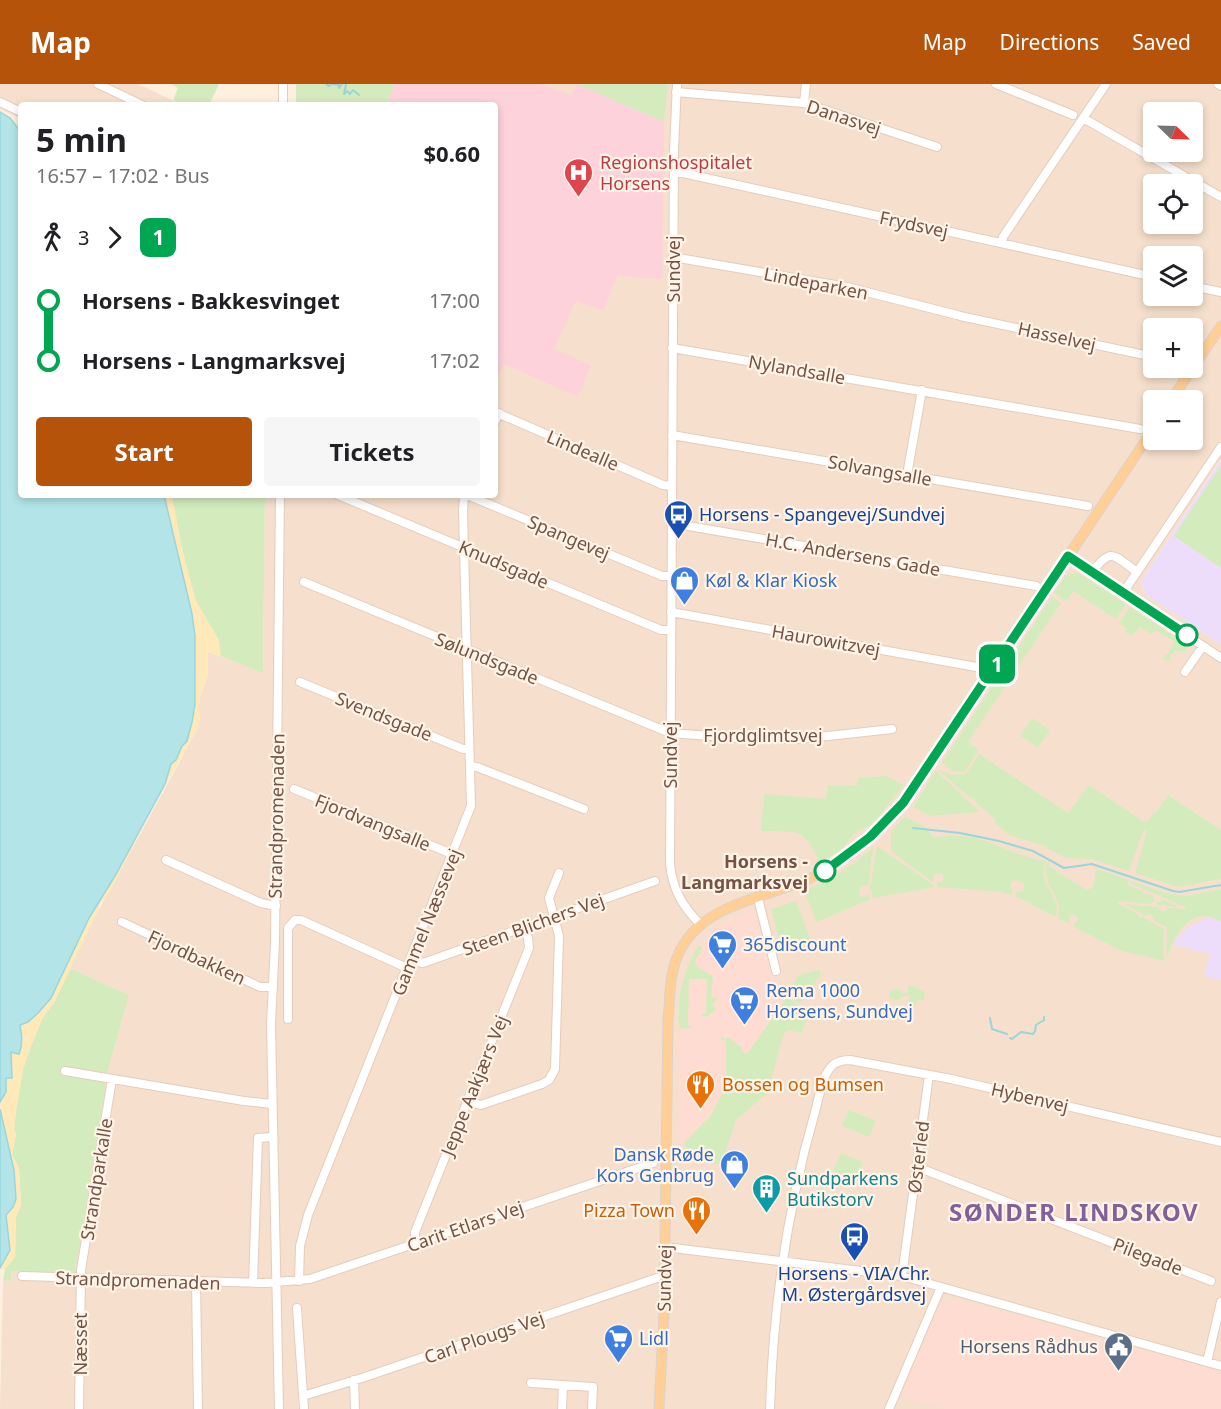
<!DOCTYPE html>
<html lang="en">
<head>
<meta charset="utf-8">
<style>
	:root { --surface:#fff; --page:#f6f6f6; --text:#202124; --muted:#757577; --accent:#b45309 }
	body { margin:0; font-family:"Noto Sans",sans-serif; background:var(--page); color:var(--text); height:100vh; display:flex; flex-direction:column; font-size:22px; white-space:nowrap }
	* { box-sizing:border-box; margin:0 }
	p { font-size:20px; color:var(--muted) }
	.icon { flex:none; width:33px; height:33px; fill:none; stroke:currentColor; stroke-width:2; stroke-linecap:round; stroke-linejoin:round }
	.map { position:relative; flex:1; overflow:hidden }
	.panel { position:absolute; left:18px; top:18px; width:480px; height:396px; display:flex; flex-direction:column; background:var(--surface); border-radius:6px; box-shadow:0 3px 9px #0003 }
	.panel>* { flex:none }
	.badge { padding:0 12px; border-radius:9px; font-size:21px; line-height:39px }
	.needle { width:39px; rotate:113deg }
	.fabs { position:absolute; left:1143px; top:18px; display:grid; gap:12px }
	.fabs a { display:grid; place-items:center; width:60px; height:60px; border-radius:6px; background:var(--surface); box-shadow:0 3px 9px #0003; font-size:30px }
	.map>.badge { position:absolute; translate:-50% -50%; box-shadow:0 0 0 3px #fff }
	.legs { display:flex; align-items:center; gap:9px; height:66px; padding:0 18px; font-size:20px }
	.legs p { margin-inline-start:auto }
	.summary { display:flex; align-items:center; justify-content:space-between; height:102px; padding:0 18px }
	h1 { font-size:33px; font-weight:700; line-height:45px }
	.button { display:flex; gap:12px; margin-top:auto; padding:12px 18px }
	.button a { flex:1; height:69px; border-radius:6px; background:var(--accent); color:#fff; font-size:24px; font-weight:700; line-height:69px; text-align:center }
	.button a+a { background:var(--page); color:var(--text) }
	ul { padding:0 18px; list-style:none }
	li { display:flex; align-items:center; gap:21px; height:60px; font-size:22px }
	li i { display:grid; place-items:center; width:9px; height:100%; margin:0 8px; background:currentColor }
	li i::after { content:''; width:15px; height:15px; margin:-8px; border:4px solid; border-radius:50%; background:var(--surface) }
	li p { margin-inline-start:auto }
	li:first-child i { background:linear-gradient(#0000 50%,currentColor 0) }
	li:last-child i { background:linear-gradient(currentColor 50%,#0000 0) }
	header { display:flex; align-items:center; gap:36px; box-sizing:border-box; height:84px; padding:0 30px; background:var(--accent); color:#fff }
	header strong { font-size:28px }
	nav { display:flex; gap:33px; margin-inline-start:auto; font-size:21px }
	.map>svg:first-child { display:block }
	.residential { fill:#f6e0cd; fill-rule:evenodd }
	.commercial { fill:#ffdcd2 }
	.education { fill:#eddcfa }
	.medical { fill:#fdd2da }
	.green { fill:#d4ecbd }
	.sand { fill:#ffe9b8 }
	.water { fill:#b3e5e8; stroke:#98d6db; stroke-width:1.5 }
	.lines { fill:none; stroke-linecap:round; stroke-linejoin:round }
	.stream { stroke:#98d6db; stroke-width:2 }
	.minor-casing { stroke:#e4ccbe; stroke-width:10 }
	.major-casing { stroke:#dbd2cf; stroke-width:11 }
	.minor { stroke:#fff; stroke-width:8 }
	.major { stroke:#ffcf95; stroke-width:9 }
	.line-1-casing { stroke:#fff; stroke-width:14 }
	.line-1 { stroke:#00a651; stroke-width:9 }
	.stop-1-dot { fill:#fff; stroke:#00a651; stroke-width:3 }
	.labels { text-anchor:middle; dominant-baseline:central; stroke-width:4.5; stroke-linejoin:round; paint-order:stroke }
	.street-label { font-size:18px; fill:#765245; stroke:#fff4e7 }
	.health-label { font-size:18px; fill:#be3a42; stroke:#fff4e7; text-anchor:start }
	.transit-label { font-size:18px; fill:#164399; stroke:#fff4e7; text-anchor:start }
	.shop-label { font-size:18px; fill:#366cbe; stroke:#fff4e7; text-anchor:start }
	.stop-label { font-size:18px; font-weight:bold; fill:#765245; stroke:#fff4e7; text-anchor:end }
	.food-label { font-size:18px; fill:#c56008; stroke:#fff4e7; text-anchor:start }
	.culture-label { font-size:18px; fill:#0d838f; stroke:#fff4e7; text-anchor:start }
	.service-label { font-size:18px; fill:#4e5e75; stroke:#fff4e7; text-anchor:end }
	.district-label { font-size:24px; font-weight:bold; letter-spacing:1.5px; fill:#82609a; stroke:#fff4e7 }
</style>
</head>
<body>
<header>
<strong>Map</strong>
<nav><a>Map</a><a>Directions</a><a>Saved</a></nav>
</header>
<div class="map">
<svg width="1221" height="1325" viewBox="0 0 1221 1325">
	<rect width="100%" height="100%" fill="#feefdf"/>
	<path class="residential" d="M 0,0 L 138,0 L 182,21 L 21,21 L 21,35 L 0,25 Z
		M 297,0 L 1221,0 L 1221,375 L 1141,497 L 1145,510 L 1221,561 L 1221,1325 L 0,1325 L 3,1197 L 11,1196 L 12,1187 L 108,987 L 129,911 L 70,884 L 90,842 L 198,644 L 200,634 L 200,613 L 208,591 L 208,568 L 263,588 L 265,411 L 495,411 L 495,21 ZM 1154,28 L 1192,28 L 1192,68 L 1154,68 ZM 1154,100 L 1192,100 L 1192,140 L 1154,140 ZM 1154,172 L 1192,172 L 1192,212 L 1154,212 ZM 1154,244 L 1192,244 L 1192,284 L 1154,284 ZM 1154,316 L 1192,316 L 1192,356 L 1154,356 Z"/>
	<path class="commercial" d="M 751,826 L 756,829 L 776,901 L 787,913 L 728,998 L 711,1031 L 686,1058 L 678,1058 L 681,919 L 698,865 L 706,855 L 726,837 Z
		M 956,1215 L 1221,1288 L 1221,1325 L 946,1325 L 901,1312 L 939,1223 Z"/>
	<path class="education" d="M 1221,376 L 1221,561 L 1145,510 L 1141,497 Z
		M 1209,833 L 1221,837 L 1221,896 L 1204,892 L 1210,870 L 1174,861 L 1175,856 L 1189,842 Z"/>
	<path class="medical" d="M 298,0 L 541,0 L 571,11 L 577,0 L 664,38 L 662,195 L 639,194 L 618,191 L 603,227 L 576,217 L 554,265 L 591,281 L 578,313 L 504,280 L 495,299 L 495,21 L 298,21 Z"/>
	<path class="green" d="M 171,0 L 219,0 L 209,21 L 183,21 L 173,16 L 178,4 Z
		M 296,0 L 394,0 L 387,21 L 296,21 Z
		M 577,0 L 668,0 L 664,38 Z
		M 1221,381 L 1221,484 L 1174,452 Z
		M 164,411 L 265,411 L 263,589 L 195,562 L 195,552 Z
		M 1078,489 L 1126,520 L 1116,535 L 1073,507 L 1066,517 L 1054,509 L 1066,491 Z
		M 1052,513 L 1061,519 L 968,658 L 979,666 L 965,687 L 953,688 L 942,678 Z
		M 1130,523 L 1187,561 L 1186,567 L 1175,567 L 1170,571 L 1170,577 L 1162,575 L 1165,570 L 1167,571 L 1174,558 C 1169,553 1162,551 1156,546 L 1151,550 L 1140,543 L 1132,552 L 1125,548 L 1127,545 L 1120,540 L 1117,542 Z
		M 1032,634 L 1050,646 L 1038,664 L 1020,652 Z
		M 979,670 L 1068,729 L 1089,701 L 1146,739 L 1153,730 L 1155,730 L 1168,711 L 1221,746 L 1221,795 L 1178,803 L 1135,789 L 1147,747 L 1144,745 L 1129,787 L 1092,775 L 1066,774 L 1041,761 L 1009,751 L 996,740 L 995,735 L 937,685 L 952,691 L 966,690 Z
		M 936,687 L 979,727 L 979,728 L 930,732 L 913,723 Z
		M 886,692 L 904,701 L 874,738 L 856,749 L 855,748 L 842,765 L 820,779 C 803,742 799,749 761,747 L 764,710 L 826,715 L 828,701 L 857,702 L 858,694 Z
		M 904,733 C 914,736 929,743 933,753 C 947,752 961,751 975,754 C 999,760 1020,774 1046,777 C 1035,800 1063,813 1056,833 L 1015,812 L 1016,808 L 1023,807 L 1024,800 L 1017,796 L 1012,798 L 1010,803 L 1013,806 L 1012,811 L 1001,808 L 938,803 L 937,798 L 943,798 L 943,790 L 936,789 L 933,794 L 934,799 L 891,767 L 891,747 Z
		M 877,762 L 932,800 L 935,803 L 873,814 L 870,804 Z
		M 873,764 L 868,802 L 862,802 L 859,805 L 860,811 L 864,813 L 869,810 L 871,815 L 817,838 L 804,807 C 830,796 852,782 873,764 Z
		M 1048,777 L 1050,783 L 1085,805 L 1090,805 L 1094,801 L 1096,785 L 1098,785 L 1129,796 L 1128,801 L 1142,807 L 1144,811 L 1148,810 L 1154,812 L 1153,814 L 1156,818 L 1161,818 L 1161,815 L 1179,823 L 1157,821 L 1157,819 L 1154,817 L 1151,820 L 1119,817 L 1117,819 L 1138,830 L 1139,834 L 1143,833 L 1164,845 L 1163,867 L 1165,877 L 1122,867 L 1072,842 L 1078,836 L 1075,831 L 1069,832 L 1070,840 L 1058,834 C 1065,813 1038,799 1048,777 Z
		M 1131,797 L 1169,810 L 1187,812 L 1221,805 L 1221,837 C 1217,835 1211,833 1206,832 C 1185,831 1172,856 1168,873 C 1164,863 1169,853 1166,843 L 1153,836 L 1154,832 L 1148,830 L 1146,832 L 1124,820 L 1159,823 L 1159,826 L 1165,827 L 1167,824 L 1185,825 L 1185,823 L 1130,799 Z
		M 796,817 L 812,860 L 782,867 L 771,825 Z
		M 698,862 L 703,864 L 695,877 L 697,879 L 696,882 L 713,892 L 711,914 L 717,914 L 713,921 L 716,926 L 706,933 L 702,932 L 701,930 L 706,930 L 707,895 L 689,895 L 688,941 L 692,942 L 693,944 L 680,945 C 674,921 685,883 698,862 Z
		M 70,884 L 129,911 L 108,987 L 75,1188 L 12,1187 L 11,1196 L 3,1197 L 5,1185 L 15,1173 L 16,1133 L 21,1121 L 19,1084 L 12,1071 L 16,1050 L 14,1045 L 16,1027 L 23,985 L 29,967 L 42,935 L 55,917 Z
		M 819,886 L 821,891 L 799,920 L 788,908 L 799,891 Z
		M 912,901 L 925,908 L 924,917 L 917,916 L 915,924 L 908,924 L 909,912 L 903,912 L 897,917 L 890,914 L 889,908 L 891,906 L 898,904 L 903,909 L 908,909 L 908,903 Z
		M 787,913 L 808,928 L 802,949 L 788,946 L 783,951 L 767,1012 L 764,1012 L 736,1036 L 721,1081 L 691,1074 L 684,1059 L 711,1031 L 728,999 L 726,999 L 726,957 L 721,956 L 721,952 L 726,955 L 727,953 L 742,963 L 741,966 L 747,970 Z
		M 849,1026 L 876,1037 L 869,1053 L 842,1042 Z
		M 841,1069 L 863,1078 L 855,1096 L 833,1087 Z"/>
	<path class="sand" d="M 164,411 L 172,411 L 182,464 L 196,517 L 219,556 L 221,572 L 208,568 L 208,591 L 200,613 L 200,634 L 198,644 L 139,748 L 131,769 L 126,774 L 117,794 L 106,814 L 99,820 L 99,825 L 55,917 L 42,935 L 29,967 L 23,985 L 16,1027 L 14,1045 L 16,1050 L 12,1071 L 19,1084 L 21,1121 L 16,1133 L 15,1173 L 5,1185 L 0,1185 C 12,1161 11,1157 6,1131 L 9,1128 L 14,1086 L 8,1068 L 0,1018 L 3,1016 L 6,994 L 12,994 L 11,967 L 23,956 L 20,941 L 28,938 L 38,929 L 51,914 L 89,834 L 115,792 L 165,700 L 171,680 L 176,676 L 182,661 L 187,657 L 192,638 L 195,620 L 195,552 Z"/>
	<path class="water" d="M 0,28 L 10,34 L 21,48 L 21,411 L 164,411 L 192,530 L 195,552 L 195,620 L 192,638 L 187,657 L 182,662 L 176,676 L 171,680 L 165,700 L 115,792 L 89,834 L 51,914 L 38,929 L 28,938 L 20,941 C 22,952 23,959 19,970 L 11,968 L 12,994 L 6,994 L 6,1008 L 0,1018 Z
		M 0,1025 L 14,1086 L 16,1115 L 13,1123 L 6,1131 L 10,1166 L 0,1184 Z"/>
	<g class="lines">
		<path class="stream" d="M 326,0 L 329,2 L 331,0
			M 332,0 L 339,1 L 339,4 L 342,0
			M 346,0 L 344,10 L 347,7 L 350,10 L 353,6 L 359,11
			M 913,744 L 960,749 L 999,757 L 1033,767 L 1064,784 L 1092,780 L 1173,807 L 1179,808 L 1221,801
			M 990,934 L 992,945 L 1007,950
			M 1010,954 L 1012,955 L 1021,948 L 1033,950 L 1035,947 L 1036,941 L 1044,936 L 1044,933"/>
		<defs>
			<path id="minor" d="M 98,0 L 142,21
				M 283,0 L 283,21
				M 677,0 L 674,66 L 670,779 C 672,804 682,822 700,840
				M 996,0 L 1073,31
				M 1218,0 L 1221,2
				M 676,8 L 804,19 L 937,63
				M 0,18 L 21,28
				M 804,19 L 806,0
				M 1083,34 L 1221,113
				M 674,87 L 1154,193
				M 1002,159 L 1003,153 L 1106,0
				M 673,173 L 847,203 L 957,231
				M 1192,202 L 1221,208
				M 960,232 L 1154,273
				M 672,264 L 1140,345
				M 495,328 L 663,401 L 671,402
				M 495,338 L 499,329
				M 672,351 L 1088,422
				M 907,391 L 922,306
				M 338,411 L 661,546 L 671,546
				M 467,411 L 662,492 L 671,492
				M 671,439 L 1036,502
				M 1068,472 L 1221,574
				M 1092,488 C 1112,462 1114,472 1137,488
				M 304,498 L 670,649 L 738,654 L 800,655 L 892,645
				M 1123,509 L 1221,363
				M 671,528 L 982,584
				M 1185,588 L 1203,562
				M 300,598 L 463,665 L 469,665
				M 470,682 L 477,683 L 584,725
				M 294,705 L 452,770
				M 166,776 L 261,819 L 276,822
				M 758,814 L 776,887
				M 122,838 L 260,903 L 273,903
				M 411,876 L 423,879 L 655,797
				M 288,935 L 288,844 L 295,836 L 301,836 L 407,884
				M 65,987 L 244,1017 L 272,1020
				M 467,1017 L 481,1021 L 542,1000 L 549,996 L 555,985 L 559,852 L 549,814 L 559,789
				M 917,1083 L 1211,1197
				M 415,1159 L 415,1148 L 529,864 L 528,854 L 524,844
				M 665,1163 L 902,1192 L 1221,1282
				M 22,1192 L 265,1199 L 310,1195 L 653,1079
				M 902,1192 L 929,991
				M 196,1197 L 198,1325
				M 299,1197 L 300,1162 L 308,1131 L 471,722 L 463,428 L 464,411
				M 253,1199 L 258,1054 L 272,1053
				M 297,1224 L 304,1325
				M 1207,1278 L 1221,1218
				M 354,1296 L 355,1325
				M 531,1299 L 593,1303 L 592,1325
				M 303,1312 L 362,1294 L 657,1194 L 665,1194
				M 79,1325 L 81,1186 L 112,995
				M 279,1325 L 271,940 L 275,859 L 280,411
				M 562,1325 L 563,1301
				M 770,1325 C 773,1224 787,1125 815,1028 C 819,1014 822,990 833,981 C 838,977 844,976 850,976 L 951,995 L 1221,1058
				M 889,1325 L 941,1203"/>
			<path id="major" d="M 1171,316 L 1221,242
				M 659,1325 L 664,1229 L 668,936 C 670,918 669,899 674,882 C 693,816 768,817 819,790 C 860,769 892,734 918,697 L 1154,344"/>
		</defs>
		<use href="#minor" class="minor-casing"/>
		<use href="#major" class="major-casing"/>
		<use href="#minor" class="minor"/>
		<use href="#major" class="major"/>
	</g>
	<g class="lines">
		<defs>
			<path id="line-1" d="M 825,787 L 870,753 L 903,719 L 1068,472 L 1187,551"/>
		</defs>
		<use href="#line-1" class="line-1-casing"/>
		<use href="#line-1" class="line-1"/>
	</g>
	<defs>
		<symbol id="hospital-pin" viewBox="-11 -11 22 30"><path d="M0 17L-7.5 6A9.5 9.5 0 1 1 7.5 6Z" fill="#e0444e" stroke="#fff4e7"/><path d="M-5-5h3v3.5h4V-5h3V5h-3V1.5h-4V5h-3Z" fill="#fff"/></symbol>
		<symbol id="bus-pin" viewBox="-11 -11 22 30"><path d="M0 17L-7.5 6A9.5 9.5 0 1 1 7.5 6Z" fill="#1a4fb4" stroke="#fff4e7"/><path d="M-5-6H5V4H4V6H2V4H-2V6H-4V4H-5ZM-3.5-4V0h7V-4ZM-3.5 1.2v1.5H-2V1.2ZM2 1.2v1.5H3.5V1.2Z" fill="#fff"/></symbol>
		<symbol id="shop-pin" viewBox="-11 -11 22 30"><path d="M0 17L-7.5 6A9.5 9.5 0 1 1 7.5 6Z" fill="#3f7fe0" stroke="#fff4e7"/><path d="M-5-2.5h2.3a2.7 3.5 0 0 1 5.4 0H5L5.5 6h-11ZM-1.5-2.5h3a1.5 2.3 0 0 0-3 0Z" fill="#fff"/></symbol>
		<symbol id="supermarket-pin" viewBox="-11 -11 22 30"><path d="M0 17L-7.5 6A9.5 9.5 0 1 1 7.5 6Z" fill="#3f7fe0" stroke="#fff4e7"/><path d="M-6-5.5h2.5l.6 2H6L4.5 2H-2.5L-4.4-4H-6ZM-1.5 3.2a1.3 1.3 0 1 0 .1 0ZM3 3.2a1.3 1.3 0 1 0 .1 0Z" fill="#fff"/></symbol>
		<symbol id="restaurant-pin" viewBox="-11 -11 22 30"><path d="M0 17L-7.5 6A9.5 9.5 0 1 1 7.5 6Z" fill="#e8710a" stroke="#fff4e7"/><path d="M-5-6h1v4h1v-4h1v4h1v-4h1v5L-1.5 .5V6h-2V.5L-5-1ZM5-6V6H3V1.5H1.5Q1.5-4 5-6Z" fill="#fff"/></symbol>
		<symbol id="building-pin" viewBox="-11 -11 22 30"><path d="M0 17L-7.5 6A9.5 9.5 0 1 1 7.5 6Z" fill="#0f9aa8" stroke="#fff4e7"/><path d="M-4-6H4V6H1V3H-1V6H-4ZM-2.5-4.3h1.7v1.8h-1.7ZM.8-4.3h1.7v1.8H.8ZM-2.5-1h1.7V.8h-1.7ZM.8-1h1.7V.8H.8Z" fill="#fff"/></symbol>
		<symbol id="civic-pin" viewBox="-11 -11 22 30"><path d="M0 17L-7.5 6A9.5 9.5 0 1 1 7.5 6Z" fill="#5c6f8a" stroke="#fff4e7"/><path d="M-.6-6.5H3V-4.5H.6V-3L4-1V1h2V6H-6V1h2V-1L-.6-3ZM-1.2 2.5V6h2.4V2.5Z" fill="#fff"/></symbol>
	</defs>
	<g fill-rule="evenodd">
		<use href="#hospital-pin" x="562" y="72" width="33" height="45"/>
		<use href="#bus-pin" x="662" y="414" width="33" height="45"/>
		<use href="#shop-pin" x="668" y="480" width="33" height="45"/>
		<use href="#supermarket-pin" x="706" y="844" width="33" height="45"/>
		<use href="#supermarket-pin" x="728" y="900" width="33" height="45"/>
		<use href="#restaurant-pin" x="684" y="984" width="33" height="45"/>
		<use href="#shop-pin" x="718" y="1064" width="33" height="45"/>
		<use href="#building-pin" x="750" y="1088" width="33" height="45"/>
		<use href="#restaurant-pin" x="680" y="1110" width="33" height="45"/>
		<use href="#bus-pin" x="838" y="1136" width="33" height="45"/>
		<use href="#supermarket-pin" x="602" y="1238" width="33" height="45"/>
		<use href="#civic-pin" x="1102" y="1246" width="33" height="45"/>
	</g>
	<g class="stop-1-dot">
		<circle cx="1187" cy="551" r="10"/>
		<circle cx="825" cy="787" r="10"/>
	</g>
	<g class="labels">
		<g class="street-label">
			<text transform="translate(844 33) rotate(18)">Danasvej</text>
			<text transform="translate(914 140) rotate(12)">Frydsvej</text>
			<text transform="translate(673 185) rotate(-90)">Sundvej</text>
			<text transform="translate(816 199) rotate(11)">Lindeparken</text>
			<text transform="translate(1057 252) rotate(12)">Hasselvej</text>
			<text transform="translate(797 285) rotate(10)">Nylandsalle</text>
			<text transform="translate(583 366) rotate(23)">Lindealle</text>
			<text transform="translate(880 386) rotate(10)">Solvangsalle</text>
			<text transform="translate(569 453) rotate(23)">Spangevej</text>
			<text transform="translate(853 470) rotate(10)">H.C. Andersens Gade</text>
			<text transform="translate(504 480) rotate(23)">Knudsgade</text>
			<text transform="translate(826 556) rotate(10)">Haurowitzvej</text>
			<text transform="translate(487 574) rotate(22)">Sølundsgade</text>
			<text transform="translate(384 632) rotate(22)">Svendsgade</text>
			<text x="763" y="651">Fjordglimtsvej</text>
			<text transform="translate(670 671) rotate(-90)">Sundvej</text>
			<text transform="translate(276 732) rotate(-89)">Strandpromenaden</text>
			<text transform="translate(373 738) rotate(22)">Fjordvangsalle</text>
			<text transform="translate(426 838) rotate(-68)">Gammel Næssevej</text>
			<text transform="translate(533 840) rotate(-20)">Steen Blichers Vej</text>
			<text transform="translate(197 873) rotate(25)">Fjordbakken</text>
			<text transform="translate(474 1001) rotate(-68)">Jeppe Aakjærs Vej</text>
			<text transform="translate(1030 1013) rotate(13)">Hybenvej</text>
			<text transform="translate(918 1073) rotate(-83)">Østerled</text>
			<text transform="translate(96 1095) rotate(-81)">Strandparkalle</text>
			<text transform="translate(465 1142) rotate(-19)">Carit Etlars Vej</text>
			<text transform="translate(1148 1172) rotate(21)">Pilegade</text>
			<text transform="translate(664 1194) rotate(-89)">Sundvej</text>
			<text transform="translate(138 1196) rotate(2)">Strandpromenaden</text>
			<text transform="translate(484 1253) rotate(-19)">Carl Plougs Vej</text>
			<text transform="translate(80 1260) rotate(-90)">Næsset</text>
		</g>
		<g class="health-label">
			<text x="600" y="78">Regionshospitalet<tspan x="600" dy="21">Horsens</tspan></text>
		</g>
		<g class="transit-label">
			<text x="699" y="430">Horsens - Spangevej/Sundvej</text>
			<text x="854" y="1189" text-anchor="middle">Horsens - VIA/Chr.<tspan x="854" dy="21">M. Østergårdsvej</tspan></text>
		</g>
		<g class="shop-label">
			<text x="705" y="496">Køl &amp; Klar Kiosk</text>
			<text x="743" y="860">365discount</text>
			<text x="766" y="906">Rema 1000<tspan x="766" dy="21">Horsens, Sundvej</tspan></text>
			<text x="714" y="1070" text-anchor="end">Dansk Røde<tspan x="714" dy="21">Kors Genbrug</tspan></text>
			<text x="639" y="1254">Lidl</text>
		</g>
		<g class="stop-label">
			<text x="808" y="777">Horsens -<tspan x="808" dy="21">Langmarksvej</tspan></text>
		</g>
		<g class="food-label">
			<text x="722" y="1000">Bossen og Bumsen</text>
			<text x="675" y="1126" text-anchor="end">Pizza Town</text>
		</g>
		<g class="culture-label">
			<text x="787" y="1094">Sundparkens<tspan x="787" dy="21">Butikstorv</tspan></text>
		</g>
		<g class="service-label">
			<text x="1098" y="1262">Horsens Rådhus</text>
		</g>
		<g class="district-label">
			<text x="1074" y="1127">SØNDER LINDSKOV</text>
		</g>
	</g>
</svg>
<div class="fabs">
<a><svg class="needle" viewBox="-14 -14 28 28"><path d="M0-13l5 13h-10z" fill="#e53935"/><path d="M0 13l5-13h-10z" fill="#757577"/></svg></a>
<a><svg class="icon" aria-label="locate" viewBox="0 0 24 24"><circle cx="12" cy="12" r="6"/><path d="M12 2v4M12 18v4M2 12h4M18 12h4"/></svg></a>
<a><svg class="icon" aria-label="layers" viewBox="0 0 24 24"><path d="M12 4l9 5-9 5-9-5zM3 14l9 5 9-5"/></svg></a>
<a>+</a>
<a>−</a>
</div>
<b class="badge" style="left:997px;top:580px;background:#00a651;color:#fff">1</b>
<section class="panel">
<div class="summary"><div><h1>5 min</h1><p>16:57 – 17:02 · Bus</p></div><b>$0.60</b></div>
<div class="legs"><svg class="icon" aria-label="walk" viewBox="0 0 24 24"><circle cx="13" cy="4" r="2"/><path d="M13 8l-2 6 4 7M11 14l-3 7M7 12l3-4h3l4 4"/></svg>3<svg class="icon" aria-label="forward" viewBox="0 0 24 24"><path d="M9 5l7 7-7 7"/></svg><b class="badge" style="background:#00a651;color:#fff">1</b></div>
<ul>
<li><i style="color:#00a651"></i><b>Horsens - Bakkesvinget</b><p>17:00</p></li>
<li><i style="color:#00a651"></i><b>Horsens - Langmarksvej</b><p>17:02</p></li>
</ul>
<div class="button"><a>Start</a><a>Tickets</a></div>
</section>
</div>
</body>
</html>
